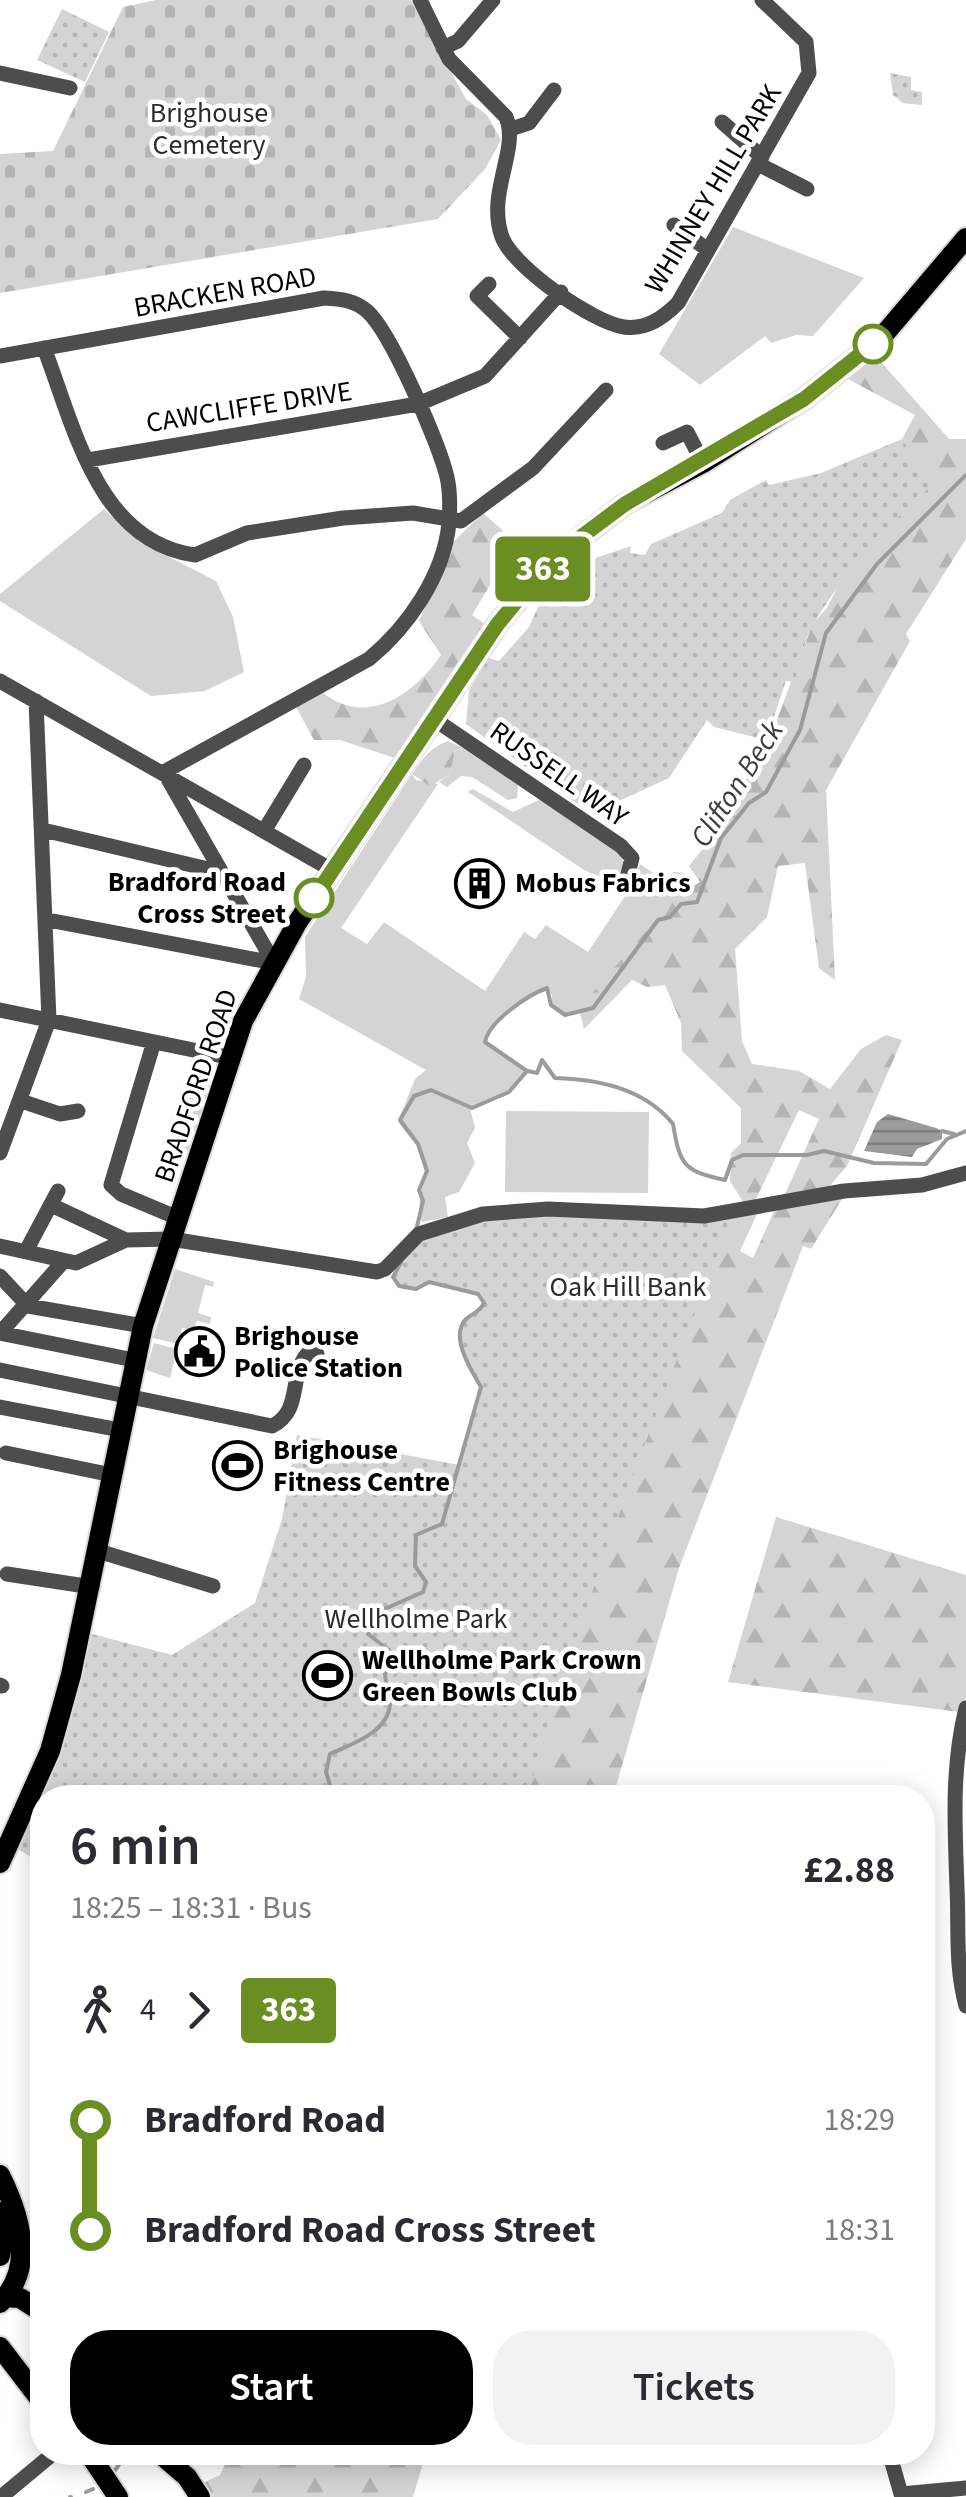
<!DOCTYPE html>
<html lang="en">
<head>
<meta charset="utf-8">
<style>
	:root { --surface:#fff; --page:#f2f2f3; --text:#2b2b33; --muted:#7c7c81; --accent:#000 }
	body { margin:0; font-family:"Source Sans 3",sans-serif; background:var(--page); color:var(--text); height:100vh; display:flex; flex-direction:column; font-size:38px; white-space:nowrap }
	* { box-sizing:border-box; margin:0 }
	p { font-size:32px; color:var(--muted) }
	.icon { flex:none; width:55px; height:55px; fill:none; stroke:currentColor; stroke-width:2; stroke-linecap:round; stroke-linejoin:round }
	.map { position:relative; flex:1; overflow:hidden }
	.sheet { position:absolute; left:30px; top:1785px; width:905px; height:680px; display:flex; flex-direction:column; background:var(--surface); border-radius:40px; box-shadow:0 5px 25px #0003 }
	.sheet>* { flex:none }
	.badge { padding:0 20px; border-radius:8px; font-size:35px; line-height:65px }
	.map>.badge { position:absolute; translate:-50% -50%; box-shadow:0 0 0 5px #fff }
	.legs { display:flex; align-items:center; gap:15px; height:110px; padding:0 40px; font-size:32px }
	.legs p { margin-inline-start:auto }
	.overview { display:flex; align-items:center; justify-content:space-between; height:170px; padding:0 40px }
	h1 { font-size:55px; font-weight:600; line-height:75px }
	.action { display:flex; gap:20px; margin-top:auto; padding:20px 40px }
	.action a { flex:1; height:115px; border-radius:40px; background:var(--accent); color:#fff; font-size:40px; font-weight:600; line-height:115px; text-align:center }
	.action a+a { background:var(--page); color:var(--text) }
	ul { padding:0 40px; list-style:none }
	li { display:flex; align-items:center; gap:35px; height:110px; font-size:38px }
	li i { display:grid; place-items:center; width:15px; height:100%; margin:0 12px; background:currentColor }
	li i::after { content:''; width:25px; height:25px; margin:-12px; border:8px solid; border-radius:50%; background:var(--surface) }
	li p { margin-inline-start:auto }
	li:first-child i { background:linear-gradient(#0000 50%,currentColor 0) }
	li:last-child i { background:linear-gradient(currentColor 50%,#0000 0) }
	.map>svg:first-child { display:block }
	.green { fill:#d4d4d4 }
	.forest { fill:url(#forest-firs) }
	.cemetery { fill:url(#cemetery-stones) }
	.park { fill:url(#park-dots) }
	.water { fill:url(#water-rules) }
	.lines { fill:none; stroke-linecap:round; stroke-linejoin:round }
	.stream { stroke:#9b9b9b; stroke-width:4 }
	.major-casing { stroke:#dbdbdb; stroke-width:24 }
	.minor { stroke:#4d4d4d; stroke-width:15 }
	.major { stroke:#000; stroke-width:20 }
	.line-1-casing { stroke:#fff; stroke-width:22 }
	.line-1 { stroke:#6b8e23; stroke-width:15 }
	.stop-1-dot { fill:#fff; stroke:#6b8e23; stroke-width:5 }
	.labels { text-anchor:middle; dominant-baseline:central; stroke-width:9; stroke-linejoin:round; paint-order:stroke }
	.park-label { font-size:28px; fill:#2b2b2b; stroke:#fff }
	.street-label { font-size:28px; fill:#000; stroke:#fff }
	.stop-label { font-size:28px; font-weight:bold; fill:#000; stroke:#fff; text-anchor:end }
	.poi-label { font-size:28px; font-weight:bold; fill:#000; stroke:#fff; text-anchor:start }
	.water-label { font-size:30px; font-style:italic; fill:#3c3c3c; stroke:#fff }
</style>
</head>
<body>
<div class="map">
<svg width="966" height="2497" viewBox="0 0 966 2497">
	<defs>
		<pattern id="forest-firs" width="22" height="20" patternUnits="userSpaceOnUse" patternTransform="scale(2.5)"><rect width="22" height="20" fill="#d4d4d4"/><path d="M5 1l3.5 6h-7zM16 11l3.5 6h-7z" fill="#b4b4b4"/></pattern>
		<pattern id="cemetery-stones" width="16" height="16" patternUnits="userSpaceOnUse" patternTransform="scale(2.5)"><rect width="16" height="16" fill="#d4d4d4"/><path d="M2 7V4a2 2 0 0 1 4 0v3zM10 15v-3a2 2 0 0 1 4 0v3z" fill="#b4b4b4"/></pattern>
		<pattern id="park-dots" width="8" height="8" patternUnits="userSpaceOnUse" patternTransform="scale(2.5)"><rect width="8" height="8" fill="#d4d4d4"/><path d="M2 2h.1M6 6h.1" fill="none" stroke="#b4b4b4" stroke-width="1.8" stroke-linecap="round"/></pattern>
		<pattern id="water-rules" width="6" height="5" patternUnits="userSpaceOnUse" patternTransform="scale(2.5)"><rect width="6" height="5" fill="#9b9b9b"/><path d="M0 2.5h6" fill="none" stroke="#7c7c7c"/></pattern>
	</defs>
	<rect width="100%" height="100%" fill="#fff"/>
	<path class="green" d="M 733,227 L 864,278 L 813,336 L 796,335 L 771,343 L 765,336 L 700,385 L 659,354 Z
		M 104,509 L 140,542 L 216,581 L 233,617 L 244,672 L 205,691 L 151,696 L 0,601 L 0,594 Z
		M 465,749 L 518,785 L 517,798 L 508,800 L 472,777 L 461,776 L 447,787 L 439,782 L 449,775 L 456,750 Z
		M 412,774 L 416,780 L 438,784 L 341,928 L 367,944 L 384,922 L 485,991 L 524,932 L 535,939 L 546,925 L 588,952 L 631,887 L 640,864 L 666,882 L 673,872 L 685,873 L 688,880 L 685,903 L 580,1012 L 565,1015 L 551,1005 L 552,995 L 546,988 C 527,995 489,1021 485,1042 L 527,1071 L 509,1092 L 470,1108 L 475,1128 L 467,1143 L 475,1163 L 459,1192 L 445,1197 L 448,1217 L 422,1222 C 415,1203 424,1188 425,1169 C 427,1150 406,1136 398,1121 L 415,1079 L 426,1070 L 299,999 L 306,977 L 305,937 Z
		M 473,789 L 513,812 L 539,800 L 546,803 L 617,850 L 625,864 L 623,873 L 606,880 L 584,870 L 468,792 Z
		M 209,1064 L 215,1070 L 188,1152 L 164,1144 L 186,1077 L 202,1083 Z
		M 506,1111 L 649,1112 L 648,1193 L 505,1192 Z
		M 175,1269 L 214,1282 L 213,1287 L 205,1285 L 198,1313 L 211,1317 L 210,1324 L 197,1321 L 193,1330 L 182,1328 L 179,1344 L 153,1338 Z
		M 154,1343 L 177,1349 L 170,1378 L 146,1370 Z"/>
	<path class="forest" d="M 875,355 L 949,439 L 966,439 L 966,539 L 906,634 L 910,641 L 826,790 L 835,980 L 819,968 L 805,863 L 778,866 L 767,917 L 735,949 L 742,1041 L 752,1064 L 799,1071 L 830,1089 L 861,1049 L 886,1035 L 902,1040 L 847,1166 L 829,1187 L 785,1194 L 819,1119 L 799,1110 L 753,1205 L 745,1205 L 730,1181 L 731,1153 L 741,1143 L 741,1108 L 682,1051 L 681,1023 L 665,985 L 647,987 L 632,980 L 584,1029 L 579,1008 L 677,896 L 700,882 L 689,866 L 729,816 L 727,807 L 765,752 L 813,623 L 827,608 L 842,578 L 879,534 L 929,487 L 902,439 L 915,415 L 848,379 Z
		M 483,513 L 516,542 L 472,615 L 486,625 L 398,759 L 340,740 L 314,740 L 295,705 L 322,692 C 366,728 414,695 441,655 L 419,621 L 451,544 Z
		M 448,741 L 465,749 L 456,750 L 449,775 L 430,786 L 412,774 C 422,759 431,747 448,741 Z
		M 842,1199 L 811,1249 L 803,1246 L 679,1568 L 613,1797 L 452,1798 L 556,1213 L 758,1212 L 740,1251 L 753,1258 L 775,1209 Z
		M 776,1517 L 966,1575 L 966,1697 L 959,1712 L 728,1682 Z
		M 230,2453 L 426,2453 L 413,2497 L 211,2497 L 203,2483 L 220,2475 Z"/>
	<path class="cemetery" d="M 156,0 L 411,0 L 466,99 L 487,115 L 501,140 L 485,169 L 438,219 L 0,293 L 0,154 L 53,151 L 123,7 Z"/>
	<path class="park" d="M 62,9 L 109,32 L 85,82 L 37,60 Z
		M 890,73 L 911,77 L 911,90 L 922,92 L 922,105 L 903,103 L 893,95 Z
		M 902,439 L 930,487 C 884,527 845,572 814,623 C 804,639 800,664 794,682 L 786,681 L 766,740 L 714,727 L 707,720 L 669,778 L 597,811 L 582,807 L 466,724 L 469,690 L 488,658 L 499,661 L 529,627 L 539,605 L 556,595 L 581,563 L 631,546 L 630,553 L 645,555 L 651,544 L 722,513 L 730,500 L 766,480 L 769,485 L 821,473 Z
		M 556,1213 L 734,1216 C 656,1406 585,1600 527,1797 L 42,1798 L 42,1864 L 10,1844 L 81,1631 L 172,1655 L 255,1603 L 282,1519 L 297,1435 L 460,1465 L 481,1387 C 471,1370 449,1336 466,1319 C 474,1312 479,1313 484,1303 L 478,1294 L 429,1282 L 416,1289 L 399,1286 L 393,1277 L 410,1245 L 452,1224 Z"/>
	<path class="water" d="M 888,1114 L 936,1128 L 942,1131 L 942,1139 L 917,1149 L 912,1157 L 864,1151 L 877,1122 Z"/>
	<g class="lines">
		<path class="stream" d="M 528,1071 L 537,1073 L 542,1060 L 555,1078 C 597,1079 645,1089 673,1124 C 680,1166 684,1171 725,1180 L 732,1160 L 743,1155 L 807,1155 L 824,1151 L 874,1163 L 926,1164 L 947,1139 L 966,1131
			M 942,1131 L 954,1134
			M 416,1231 L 423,1201 L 419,1190 L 427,1171 L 418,1144 L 400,1120 L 414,1096 L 431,1090 L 472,1108 L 509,1092 L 527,1071 L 485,1042 C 489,1021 528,995 547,988 L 551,1005 L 565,1015 L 593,1008 L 658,920 L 670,917 L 681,904 L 697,902 L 721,838 L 749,803 L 766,792 L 800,730 L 826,633 L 877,564 L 966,475
			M 334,1798 L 326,1772 L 330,1754 C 351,1744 388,1733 390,1704 C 391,1695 385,1683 385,1673 L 399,1658 L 368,1634 L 371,1615 L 423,1592 L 426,1582 L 415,1566 L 416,1535 L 442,1524 L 481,1387 C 471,1370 449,1336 466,1319 C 474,1312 479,1313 484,1303 L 478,1294 L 429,1282 L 416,1289 L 399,1286 L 393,1277 L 401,1262
			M 113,2473 L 128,2452
			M 86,2492 L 93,2489
			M 70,2497 L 71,2497"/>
		<defs>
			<path id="major" d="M 0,1863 L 50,1751 L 71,1675 L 143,1326 L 243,1021 L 297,923 L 497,625 L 550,561 L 625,504 L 703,463 L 804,399 L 881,338 L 966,238
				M 0,2175 C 20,2215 36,2267 0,2303
				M 0,2212 L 4,2236 L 0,2256
				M 0,2297 L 20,2298 L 42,2312
				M 0,2347 L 42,2402
				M 88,2452 L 118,2497
				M 158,2452 L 187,2477 L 200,2497"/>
		</defs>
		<use href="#major" class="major-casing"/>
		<path class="minor" d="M 420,0 L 449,59 L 506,117 C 520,150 486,192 502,237 C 513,267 592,322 624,327 C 646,330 663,318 678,303 L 809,73 L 806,42 L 762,0
			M 443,48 L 458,41 L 493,0
			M 0,73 L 70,88
			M 722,122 L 762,157
			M 511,129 L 529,123 L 554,90
			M 758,164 L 807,189
			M 674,225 L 708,250
			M 489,284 L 477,296 L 520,338
			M 44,348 C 74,425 97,542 195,555 L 247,533 L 343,518 L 413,513 L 461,521 L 533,468 L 606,390
			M 0,356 L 324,298 C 341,299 354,300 367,311 C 391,332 439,444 447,477 C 450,490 450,509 449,523 C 444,575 408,627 369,659 L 162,773
			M 663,443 L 687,432 L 703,463
			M 88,460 L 418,404 L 485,376 L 561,292
			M 0,681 L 332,870
			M 434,719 L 621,846 L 632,858 L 626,882
			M 168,779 L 274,963
			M 43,830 L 221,872
			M 264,831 L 304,765
			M 48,920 L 274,963
			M 0,1010 L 232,1058
			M 153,1045 L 111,1185 L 121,1194 L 178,1218
			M 21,1101 L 60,1114 L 78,1111
			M 0,1153 L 49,1020 L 36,701
			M 51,1205 L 126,1240
			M 0,1246 L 76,1263 L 126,1240 L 171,1239 L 377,1272 L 385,1269 L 419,1234 L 483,1214 L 548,1209 L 704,1216 L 844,1191 L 922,1185 L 966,1173
			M 26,1251 L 58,1191
			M 0,1276 L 28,1306 L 143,1326
			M 0,1333 L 134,1360
			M 0,1333 L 62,1263
			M 0,1370 L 272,1426 C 303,1411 288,1375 308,1353 L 317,1354
			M 0,1407 L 120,1430
			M 6,1453 L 112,1475
			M 98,1551 L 213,1586
			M 7,1574 L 92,1587
			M 0,1685 L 2,1686
			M 966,1708 C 951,1769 955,1827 957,1888 C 959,1929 955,1966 966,2006
			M 889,2452 L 901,2494 L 966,2488
			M 1,2497 L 55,2452"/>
		<use href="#major" class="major"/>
	</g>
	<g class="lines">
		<defs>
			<path id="line-1" d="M 314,898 L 497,625 L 550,560 L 625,504 L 804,399 L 873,344"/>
		</defs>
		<use href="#line-1" class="line-1-casing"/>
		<use href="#line-1" class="line-1"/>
	</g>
	<defs>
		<symbol id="building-ring" viewBox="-11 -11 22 22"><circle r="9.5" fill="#fff" stroke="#000" stroke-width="1.5"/><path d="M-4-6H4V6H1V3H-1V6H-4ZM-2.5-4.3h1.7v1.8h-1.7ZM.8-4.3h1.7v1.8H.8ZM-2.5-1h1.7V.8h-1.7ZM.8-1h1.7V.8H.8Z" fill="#000"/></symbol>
		<symbol id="civic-ring" viewBox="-11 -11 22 22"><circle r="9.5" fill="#fff" stroke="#000" stroke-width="1.5"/><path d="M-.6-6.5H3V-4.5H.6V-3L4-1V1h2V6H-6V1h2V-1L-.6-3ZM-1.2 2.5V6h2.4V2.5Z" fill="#000"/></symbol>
		<symbol id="stadium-ring" viewBox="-11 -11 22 22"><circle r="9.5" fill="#fff" stroke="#000" stroke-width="1.5"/><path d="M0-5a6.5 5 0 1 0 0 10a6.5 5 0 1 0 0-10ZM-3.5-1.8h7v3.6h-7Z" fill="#000"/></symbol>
	</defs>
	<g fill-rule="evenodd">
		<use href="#building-ring" x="452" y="856" width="55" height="55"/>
		<use href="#civic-ring" x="172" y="1324" width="55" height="55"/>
		<use href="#stadium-ring" x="210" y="1438" width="55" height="55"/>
		<use href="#stadium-ring" x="300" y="1648" width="55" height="55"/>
	</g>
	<g class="stop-1-dot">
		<circle cx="873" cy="344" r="18"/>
		<circle cx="314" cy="898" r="18"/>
	</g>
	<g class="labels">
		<g class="park-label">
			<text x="209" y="113">Brighouse<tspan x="209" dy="32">Cemetery</tspan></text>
			<text x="628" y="1287">Oak Hill Bank</text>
			<text x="416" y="1619">Wellholme Park</text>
		</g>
		<g class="street-label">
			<text transform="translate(713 189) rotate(-59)">WHINNEY HILL PARK</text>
			<text transform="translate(225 292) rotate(-10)">BRACKEN ROAD</text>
			<text transform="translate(249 407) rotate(-9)">CAWCLIFFE DRIVE</text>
			<text transform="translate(559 774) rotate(35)">RUSSELL WAY</text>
			<text transform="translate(196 1086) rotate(-71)">BRADFORD ROAD</text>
		</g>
		<g class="stop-label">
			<text x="286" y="882">Bradford Road<tspan x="286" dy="32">Cross Street</tspan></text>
		</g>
		<g class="poi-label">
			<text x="515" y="883">Mobus Fabrics</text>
			<text x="234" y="1336">Brighouse<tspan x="234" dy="32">Police Station</tspan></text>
			<text x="273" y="1450">Brighouse<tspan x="273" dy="32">Fitness Centre</tspan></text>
			<text x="362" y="1660">Wellholme Park Crown<tspan x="362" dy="32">Green Bowls Club</tspan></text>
		</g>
		<g class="water-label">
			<text transform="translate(737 784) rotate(-57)">Clifton Beck</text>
		</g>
	</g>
</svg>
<b class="badge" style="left:543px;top:569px;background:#6b8e23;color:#fff">363</b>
<section class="sheet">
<div class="overview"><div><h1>6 min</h1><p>18:25 – 18:31 · Bus</p></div><b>£2.88</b></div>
<div class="legs"><svg class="icon" aria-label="walk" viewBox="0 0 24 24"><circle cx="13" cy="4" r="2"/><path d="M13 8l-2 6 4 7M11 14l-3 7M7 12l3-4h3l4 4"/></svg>4<svg class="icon" aria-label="forward" viewBox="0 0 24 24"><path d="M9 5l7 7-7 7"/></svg><b class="badge" style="background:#6b8e23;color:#fff">363</b></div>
<ul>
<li><i style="color:#6b8e23"></i><b>Bradford Road</b><p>18:29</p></li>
<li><i style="color:#6b8e23"></i><b>Bradford Road Cross Street</b><p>18:31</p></li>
</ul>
<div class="action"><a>Start</a><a>Tickets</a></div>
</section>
</div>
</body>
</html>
